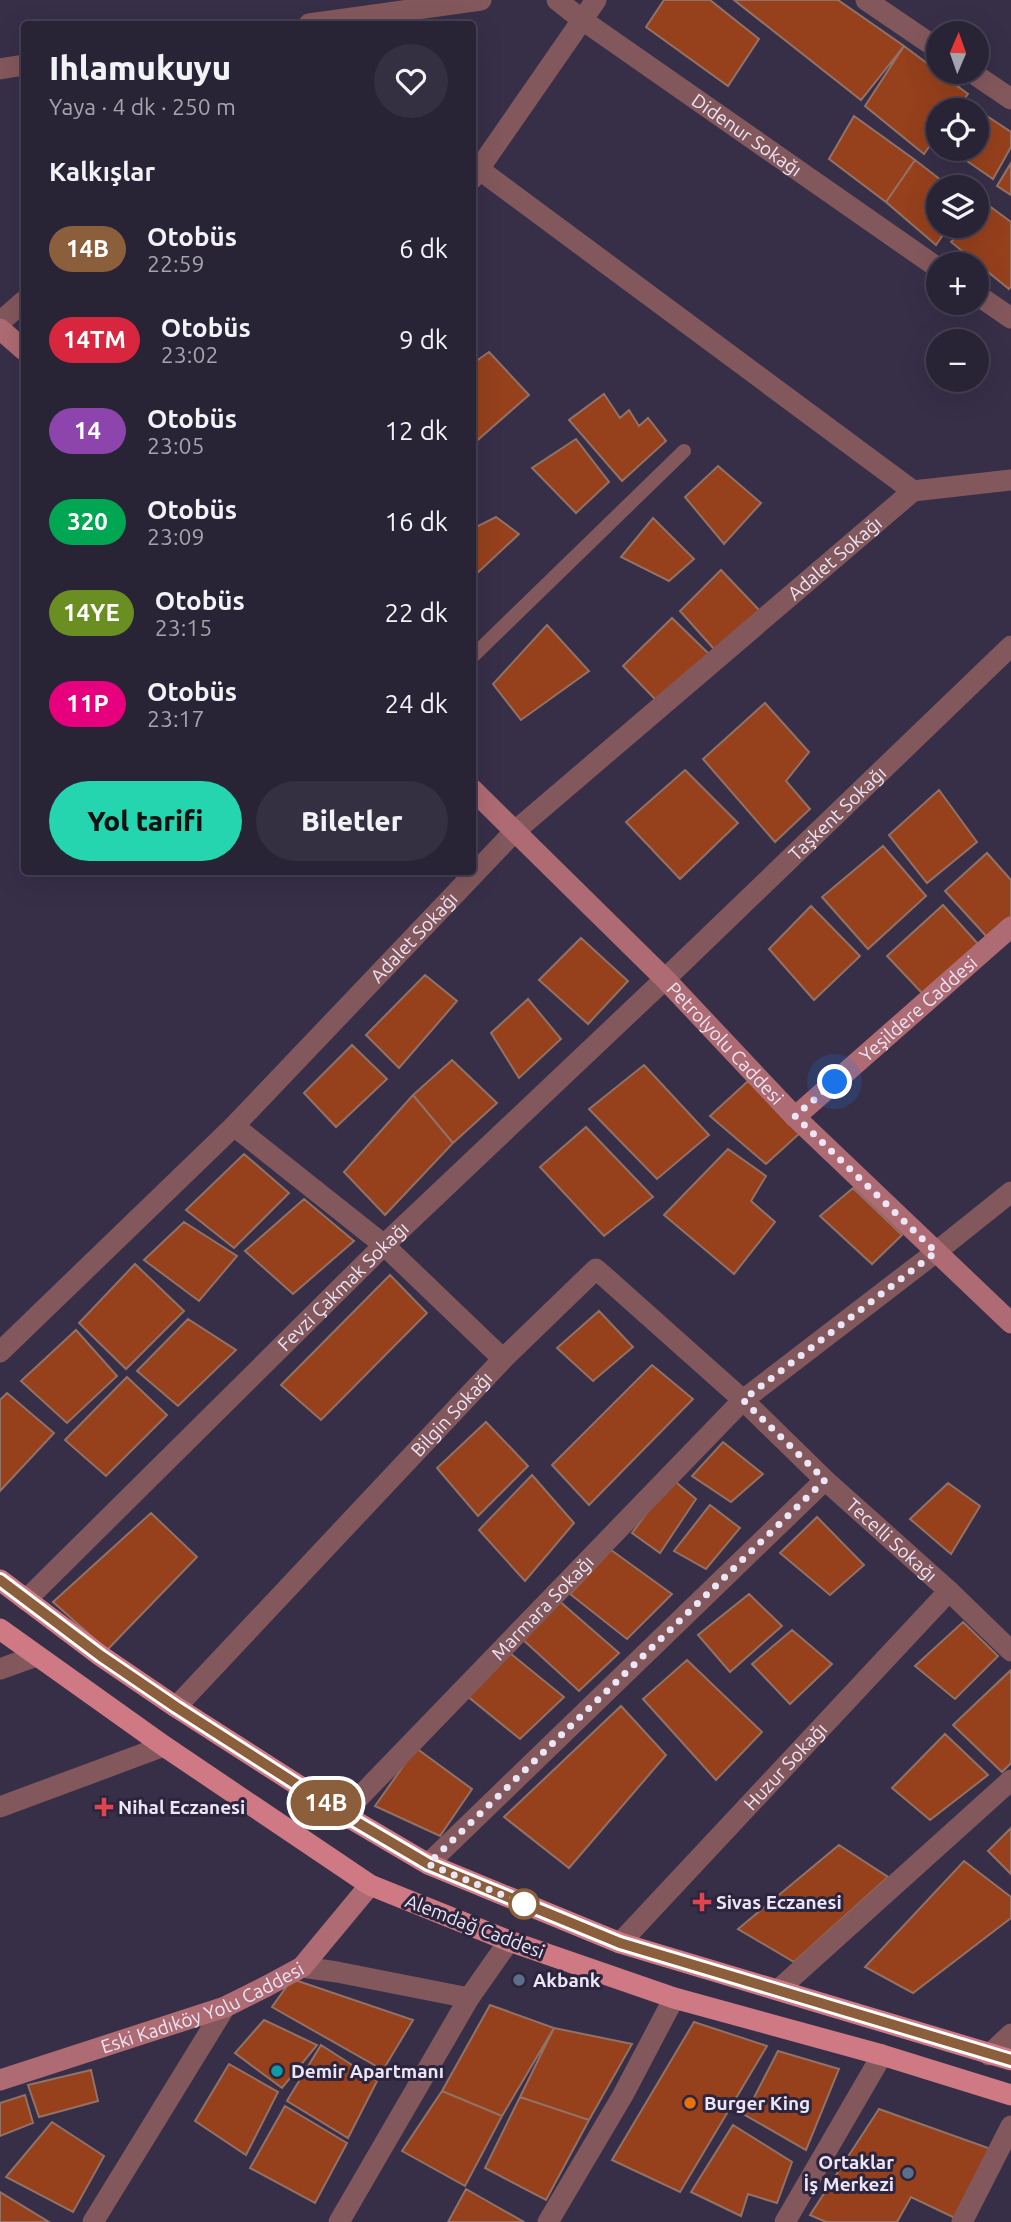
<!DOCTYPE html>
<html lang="tr">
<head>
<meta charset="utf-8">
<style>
	:root { --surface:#292336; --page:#352f42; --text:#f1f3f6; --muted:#a5a4ad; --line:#454051; --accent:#24d5af }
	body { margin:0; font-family:Ubuntu,sans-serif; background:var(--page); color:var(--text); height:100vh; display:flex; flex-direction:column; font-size:26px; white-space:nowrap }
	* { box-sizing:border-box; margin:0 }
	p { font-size:23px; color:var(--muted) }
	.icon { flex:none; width:38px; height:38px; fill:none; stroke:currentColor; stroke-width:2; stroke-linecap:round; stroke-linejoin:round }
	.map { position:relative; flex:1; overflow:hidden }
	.sheet { position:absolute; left:21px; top:21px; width:455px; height:854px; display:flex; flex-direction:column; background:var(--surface); border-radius:7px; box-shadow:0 7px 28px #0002,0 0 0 2px var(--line) }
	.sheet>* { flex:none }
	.badge { padding:0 14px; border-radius:23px; font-size:24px; line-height:46px }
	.needle { width:46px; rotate:2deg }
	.tools { position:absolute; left:926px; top:21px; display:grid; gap:14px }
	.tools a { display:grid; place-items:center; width:63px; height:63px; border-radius:50%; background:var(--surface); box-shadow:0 7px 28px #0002,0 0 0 2px var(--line); font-size:35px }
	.you { position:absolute; width:35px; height:35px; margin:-18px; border:5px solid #fff; border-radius:50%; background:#1a73e8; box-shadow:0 0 0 10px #1a73e833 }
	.map>.badge { position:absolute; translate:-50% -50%; box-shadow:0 0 0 4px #fff }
	h2 { padding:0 28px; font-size:26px; line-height:63px }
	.round { display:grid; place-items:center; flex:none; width:74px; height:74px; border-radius:37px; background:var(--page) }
	.headline { display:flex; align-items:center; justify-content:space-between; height:119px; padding:0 28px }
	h1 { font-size:33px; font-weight:800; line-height:52px }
	.cta { display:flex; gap:14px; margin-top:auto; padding:14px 28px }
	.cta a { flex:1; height:80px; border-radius:42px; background:var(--accent); color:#111; font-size:28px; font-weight:800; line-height:80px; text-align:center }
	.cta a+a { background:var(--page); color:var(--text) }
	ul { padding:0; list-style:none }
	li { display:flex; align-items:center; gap:21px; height:91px; padding:0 28px }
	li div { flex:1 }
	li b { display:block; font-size:26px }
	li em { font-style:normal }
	li .badge { min-width:77px; font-weight:700; text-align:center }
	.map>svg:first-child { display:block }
	.building { fill:#96401c; stroke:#927266; stroke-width:2 }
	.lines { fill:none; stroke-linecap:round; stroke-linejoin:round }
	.lane { stroke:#83585d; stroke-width:14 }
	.street { stroke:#83585d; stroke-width:21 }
	.secondary { stroke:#ae6b73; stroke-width:21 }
	.primary { stroke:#ce7983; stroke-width:21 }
	.line-casing { stroke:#fff; stroke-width:16 }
	.line { stroke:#8b5e3c; stroke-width:10 }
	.walk { stroke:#eae6f6; stroke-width:7; stroke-dasharray:0 12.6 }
	.health-dot { fill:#e0444e; stroke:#2d253d; stroke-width:2.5 }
	.stop-dot { fill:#fff; stroke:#8b5e3c; stroke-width:3.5 }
	.service-dot { fill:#5c6f8a; stroke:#2d253d; stroke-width:2.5 }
	.culture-dot { fill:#0f9aa8; stroke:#2d253d; stroke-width:2.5 }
	.food-dot { fill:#e8710a; stroke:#2d253d; stroke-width:2.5 }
	.labels { text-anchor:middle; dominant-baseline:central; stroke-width:6; stroke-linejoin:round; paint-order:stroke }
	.street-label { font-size:19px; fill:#eae6f6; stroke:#2d253d }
	.poi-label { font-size:19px; font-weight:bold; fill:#eae6f6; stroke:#2d253d; text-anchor:start }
</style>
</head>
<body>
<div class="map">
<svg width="1011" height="2222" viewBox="0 0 1011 2222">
	<rect width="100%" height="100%" fill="#372f48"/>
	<path class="building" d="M 664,0 L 710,0 L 759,39 L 728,86 L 646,27 Z
		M 734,0 L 838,0 L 904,46 L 861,100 Z
		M 904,46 L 968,94 L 956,110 L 938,110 L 938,134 L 924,154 L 865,106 Z
		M 984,114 L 1011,132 L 1011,147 L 993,179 L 957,154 L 961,149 L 976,149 L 976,125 Z
		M 854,116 L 915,160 L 886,202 L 829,159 Z
		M 915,160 L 950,187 L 938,187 L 938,226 L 949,226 L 936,245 L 886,202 Z
		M 1011,163 L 1011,195 L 997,186 Z
		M 984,202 L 1011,222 L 1011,286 L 1009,289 L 951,242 L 965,226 L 976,226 L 976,211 Z
		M 489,352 L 529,395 L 472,445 L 472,364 Z
		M 604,394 L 620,418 L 629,410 L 639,426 L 648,418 L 666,441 L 622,481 L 569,420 Z
		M 576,439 L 609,482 L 576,513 L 532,468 Z
		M 718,466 L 761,503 L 724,544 L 685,497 Z
		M 496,517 L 519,534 L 472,578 L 472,529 Z
		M 653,518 L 694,559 L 669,581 L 621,557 Z
		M 721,570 L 761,612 L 715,650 L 680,611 Z
		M 672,618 L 709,654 L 656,700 L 623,666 Z
		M 547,625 L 589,671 L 521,720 L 493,684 Z
		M 765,703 L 809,752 L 786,781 L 810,809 L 775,842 L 703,759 Z
		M 685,770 L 738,823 L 680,879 L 626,822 Z
		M 939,790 L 977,842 L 927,883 L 889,835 Z
		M 883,846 L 926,896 L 868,949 L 822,897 Z
		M 987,853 L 1011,880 L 1011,916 L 987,937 L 945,891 Z
		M 943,905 L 979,945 L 923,994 L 887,956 Z
		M 811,906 L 860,956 L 814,1000 L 769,949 Z
		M 581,938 L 628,981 L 588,1024 L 539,980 Z
		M 425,975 L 457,1001 L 399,1068 L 366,1035 Z
		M 528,999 L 561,1039 L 519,1078 L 491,1033 Z
		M 352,1045 L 387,1079 L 336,1127 L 304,1093 Z
		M 452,1060 L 497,1103 L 453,1143 L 413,1095 Z
		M 644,1065 L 709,1135 L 657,1179 L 589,1109 Z
		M 748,1081 L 801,1132 L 766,1164 L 710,1116 Z
		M 413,1095 L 453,1143 L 385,1215 L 344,1172 Z
		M 586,1127 L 653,1197 L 604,1236 L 540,1167 Z
		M 728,1149 L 766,1176 L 751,1201 L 775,1222 L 734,1274 L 664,1215 Z
		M 244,1154 L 289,1193 L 234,1248 L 186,1210 Z
		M 853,1188 L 902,1235 L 872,1264 L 820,1216 Z
		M 304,1199 L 354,1241 L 293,1294 L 245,1251 Z
		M 184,1222 L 237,1256 L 199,1301 L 144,1260 Z
		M 135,1264 L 184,1311 L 126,1369 L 79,1323 Z
		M 390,1275 L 427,1313 L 321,1420 L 281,1385 Z
		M 599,1311 L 633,1347 L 593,1381 L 557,1348 Z
		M 188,1319 L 236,1350 L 178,1406 L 137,1371 Z
		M 76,1330 L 117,1376 L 67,1423 L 21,1381 Z
		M 652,1365 L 693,1399 L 589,1505 L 552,1465 Z
		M 127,1377 L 167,1415 L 106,1476 L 65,1440 Z
		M 7,1393 L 54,1433 L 0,1491 L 0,1400 Z
		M 486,1422 L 528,1466 L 478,1516 L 437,1468 Z
		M 723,1442 L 763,1474 L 731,1502 L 692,1476 Z
		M 532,1475 L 574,1523 L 525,1581 L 479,1530 Z
		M 672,1479 L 696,1499 L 660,1553 L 632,1533 Z
		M 948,1483 L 980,1506 L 951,1554 L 910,1519 Z
		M 710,1505 L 740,1528 L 706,1569 L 674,1551 Z
		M 151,1513 L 197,1557 L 107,1650 L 53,1602 Z
		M 817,1517 L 864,1565 L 830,1595 L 780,1553 Z
		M 611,1550 L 672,1594 L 627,1639 L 570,1594 Z
		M 749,1594 L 782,1626 L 730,1672 L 698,1635 Z
		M 557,1599 L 619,1653 L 579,1691 L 521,1638 Z
		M 963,1622 L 998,1656 L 955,1699 L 915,1666 Z
		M 792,1630 L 832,1664 L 790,1704 L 752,1664 Z
		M 505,1649 L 564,1697 L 520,1739 L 466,1695 Z
		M 687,1660 L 762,1732 L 716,1780 L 643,1699 Z
		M 1011,1670 L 1011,1763 L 1002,1772 L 953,1725 Z
		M 621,1706 L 666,1755 L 569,1868 L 504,1817 Z
		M 945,1734 L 988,1775 L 930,1820 L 892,1788 Z
		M 416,1748 L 472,1789 L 440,1836 L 375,1806 Z
		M 1011,1828 L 1011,1874 L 988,1851 Z
		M 839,1845 L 888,1877 L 794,1962 L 738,1929 Z
		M 964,1861 L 1011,1897 L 1011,1918 L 913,1993 L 865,1967 Z
		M 292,1979 L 413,2020 L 383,2070 L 272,2007 Z
		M 490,2005 L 554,2028 L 502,2116 L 442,2091 Z
		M 264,2020 L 317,2045 L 282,2088 L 235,2053 Z
		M 694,2022 L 767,2046 L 680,2192 L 612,2160 Z
		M 554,2028 L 632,2044 L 589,2120 L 520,2097 Z
		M 321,2045 L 377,2081 L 348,2138 L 287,2101 Z
		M 778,2051 L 839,2069 L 806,2150 L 745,2115 Z
		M 229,2064 L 278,2092 L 246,2155 L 195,2121 Z
		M 91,2070 L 98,2101 L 39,2117 L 28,2085 Z
		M 442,2091 L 502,2116 L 465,2186 L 402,2151 Z
		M 25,2095 L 33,2123 L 0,2136 L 0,2103 Z
		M 520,2097 L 589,2120 L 546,2200 L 485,2168 Z
		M 285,2106 L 347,2143 L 315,2203 L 250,2168 Z
		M 879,2109 L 991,2149 L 957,2219 L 911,2197 L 897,2222 L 826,2222 L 810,2215 Z
		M 52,2122 L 104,2156 L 73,2212 L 6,2177 Z
		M 733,2125 L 792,2162 L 777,2203 L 748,2194 L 741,2216 L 691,2192 Z
		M 466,2189 L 524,2222 L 448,2222 Z
		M 0,2192 L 49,2222 L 0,2222 Z"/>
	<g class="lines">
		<path class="lane" d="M 472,657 L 684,451"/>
		<g class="street">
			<path id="s1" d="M 557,0 L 581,19 L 938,268"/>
			<path d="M 866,0 L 938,49"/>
			<path d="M 309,24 L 481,0"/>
			<path d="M 0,69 L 24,65"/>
			<path d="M 971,72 L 1011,99"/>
			<path d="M 480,170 L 913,491 L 1011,480"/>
			<path d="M 472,179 L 596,0"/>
			<path d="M 976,294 L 1011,318"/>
			<path d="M 0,322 L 24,301"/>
			<path d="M 234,1126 L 384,1245 L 503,1359"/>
			<path id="s2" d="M 0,1352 L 234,1126 L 514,832 L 913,491"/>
			<path id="s3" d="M 26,1600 L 384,1245 L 665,979 L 1011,646"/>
			<path d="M 0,1669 L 36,1656"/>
			<path id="s4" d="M 176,1707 L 503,1359 L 596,1269 L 743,1400 L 825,1480 L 949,1591 L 1011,1651"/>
			<path d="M 0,1807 L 164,1746"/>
			<path id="s5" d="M 343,1814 L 743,1400 L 936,1252 L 1011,1192"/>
			<path d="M 428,1864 L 825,1480"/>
			<path id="s6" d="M 620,1943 L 949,1591"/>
			<path d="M 302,1967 L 337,1972 L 469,1998"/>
			<path d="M 778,1990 L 1011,1780"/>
			<path d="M 989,2055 L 1011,2034"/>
			<path d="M 93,2222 L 225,2007"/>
			<path d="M 339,2222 L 469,1998 L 509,1941"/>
			<path d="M 548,2222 L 623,2095 L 674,1998"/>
			<path d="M 785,2222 L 882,2055"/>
			<path d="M 962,2222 L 1011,2126"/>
		</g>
		<g class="secondary">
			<path d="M 0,329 L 24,350"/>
			<path id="s7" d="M 472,789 L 665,979 L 795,1117 L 1011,1323"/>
			<path id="s8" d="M 795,1117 L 1011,927"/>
			<path id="s9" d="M 0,2080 L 225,2007 L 267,1986 L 302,1967 L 370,1885"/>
		</g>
		<path class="primary" d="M 0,1580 L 101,1656 L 176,1707 L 343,1814 L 428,1864 L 620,1943 L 1011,2060
			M 0,1629 L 164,1746 L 370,1885 L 509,1941 L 674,1998 L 882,2055 L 1011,2095"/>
	</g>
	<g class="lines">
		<defs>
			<path id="line" d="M 0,1580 L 101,1656 L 176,1707 L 343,1814 L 428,1864 L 620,1943 L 1011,2060"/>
		</defs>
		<use href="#line" class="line-casing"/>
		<use href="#line" class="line"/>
		<path class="walk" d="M 524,1904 L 428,1864 L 825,1480 L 743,1400 L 936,1252 L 795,1116 L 835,1082"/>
	</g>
	<g class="health-dot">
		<path d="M100.5 1796.5h7v7h7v7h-7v7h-7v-7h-7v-7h7z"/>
		<path d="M698.5 1891.5h7v7h7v7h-7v7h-7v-7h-7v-7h7z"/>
	</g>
	<circle class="stop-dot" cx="524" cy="1904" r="14"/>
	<g class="service-dot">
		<circle cx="519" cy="1980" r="7"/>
		<circle cx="908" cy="2173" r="7"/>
	</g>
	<circle class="culture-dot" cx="277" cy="2071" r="7"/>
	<circle class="food-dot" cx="690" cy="2103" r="7"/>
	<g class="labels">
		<g class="street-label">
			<text stroke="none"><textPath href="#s1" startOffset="233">Didenur Sokağı</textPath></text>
			<text stroke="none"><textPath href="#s2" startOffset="1153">Adalet Sokağı</textPath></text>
			<text stroke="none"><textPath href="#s3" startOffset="1130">Taşkent Sokağı</textPath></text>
			<text stroke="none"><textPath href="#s2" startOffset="586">Adalet Sokağı</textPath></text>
			<text stroke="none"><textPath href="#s8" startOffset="164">Yeşildere Caddesi</textPath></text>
			<text stroke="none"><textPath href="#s7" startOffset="359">Petrolyolu Caddesi</textPath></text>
			<text stroke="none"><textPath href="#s3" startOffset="446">Fevzi Çakmak Sokağı</textPath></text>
			<text stroke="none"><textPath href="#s4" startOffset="402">Bilgin Sokağı</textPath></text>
			<text stroke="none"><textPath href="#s4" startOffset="1008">Tecelli Sokağı</textPath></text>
			<text stroke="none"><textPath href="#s5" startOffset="287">Marmara Sokağı</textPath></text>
			<text stroke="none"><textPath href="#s6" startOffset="242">Huzur Sokağı</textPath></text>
			<text transform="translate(475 1926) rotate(21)">Alemdağ Caddesi</text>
			<text stroke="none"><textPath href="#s9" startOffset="215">Eski Kadıköy Yolu Caddesi</textPath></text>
		</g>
		<g class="poi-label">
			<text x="118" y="1807">Nihal Eczanesi</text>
			<text x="716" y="1902">Sivas Eczanesi</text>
			<text x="533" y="1980">Akbank</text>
			<text x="291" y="2071">Demir Apartmanı</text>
			<text x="704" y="2103">Burger King</text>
			<text x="894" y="2162" text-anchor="end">Ortaklar<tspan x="894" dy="22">İş Merkezi</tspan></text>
		</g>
	</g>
</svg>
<div class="tools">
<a><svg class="needle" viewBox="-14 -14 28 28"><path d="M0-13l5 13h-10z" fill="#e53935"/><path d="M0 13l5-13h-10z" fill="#a5a4ad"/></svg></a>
<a><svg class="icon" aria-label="locate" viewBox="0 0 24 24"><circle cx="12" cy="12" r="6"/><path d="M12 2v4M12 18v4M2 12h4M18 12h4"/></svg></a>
<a><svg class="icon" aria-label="layers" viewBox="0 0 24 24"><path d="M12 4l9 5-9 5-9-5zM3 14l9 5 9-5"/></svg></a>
<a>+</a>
<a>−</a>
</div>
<div class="you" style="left:835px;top:1082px"></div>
<b class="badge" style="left:326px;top:1803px;background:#8b5e3c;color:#fff">14B</b>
<section class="sheet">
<div class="headline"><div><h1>Ihlamukuyu</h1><p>Yaya · 4 dk · 250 m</p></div><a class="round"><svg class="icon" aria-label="heart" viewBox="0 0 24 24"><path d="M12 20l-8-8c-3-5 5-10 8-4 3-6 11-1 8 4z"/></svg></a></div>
<h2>Kalkışlar</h2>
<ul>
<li><span class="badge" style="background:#8b5e3c;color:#fff">14B</span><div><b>Otobüs</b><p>22:59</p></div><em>6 dk</em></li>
<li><span class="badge" style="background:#d7263d;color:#fff">14TM</span><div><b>Otobüs</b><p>23:02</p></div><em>9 dk</em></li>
<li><span class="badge" style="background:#8e44ad;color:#fff">14</span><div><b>Otobüs</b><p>23:05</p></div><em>12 dk</em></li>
<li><span class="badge" style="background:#00a651;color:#fff">320</span><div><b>Otobüs</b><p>23:09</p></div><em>16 dk</em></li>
<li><span class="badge" style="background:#6b8e23;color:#fff">14YE</span><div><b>Otobüs</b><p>23:15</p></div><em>22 dk</em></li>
<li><span class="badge" style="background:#e6007e;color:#fff">11P</span><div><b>Otobüs</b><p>23:17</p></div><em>24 dk</em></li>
</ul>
<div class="cta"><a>Yol tarifi</a><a>Biletler</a></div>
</section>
</div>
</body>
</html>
